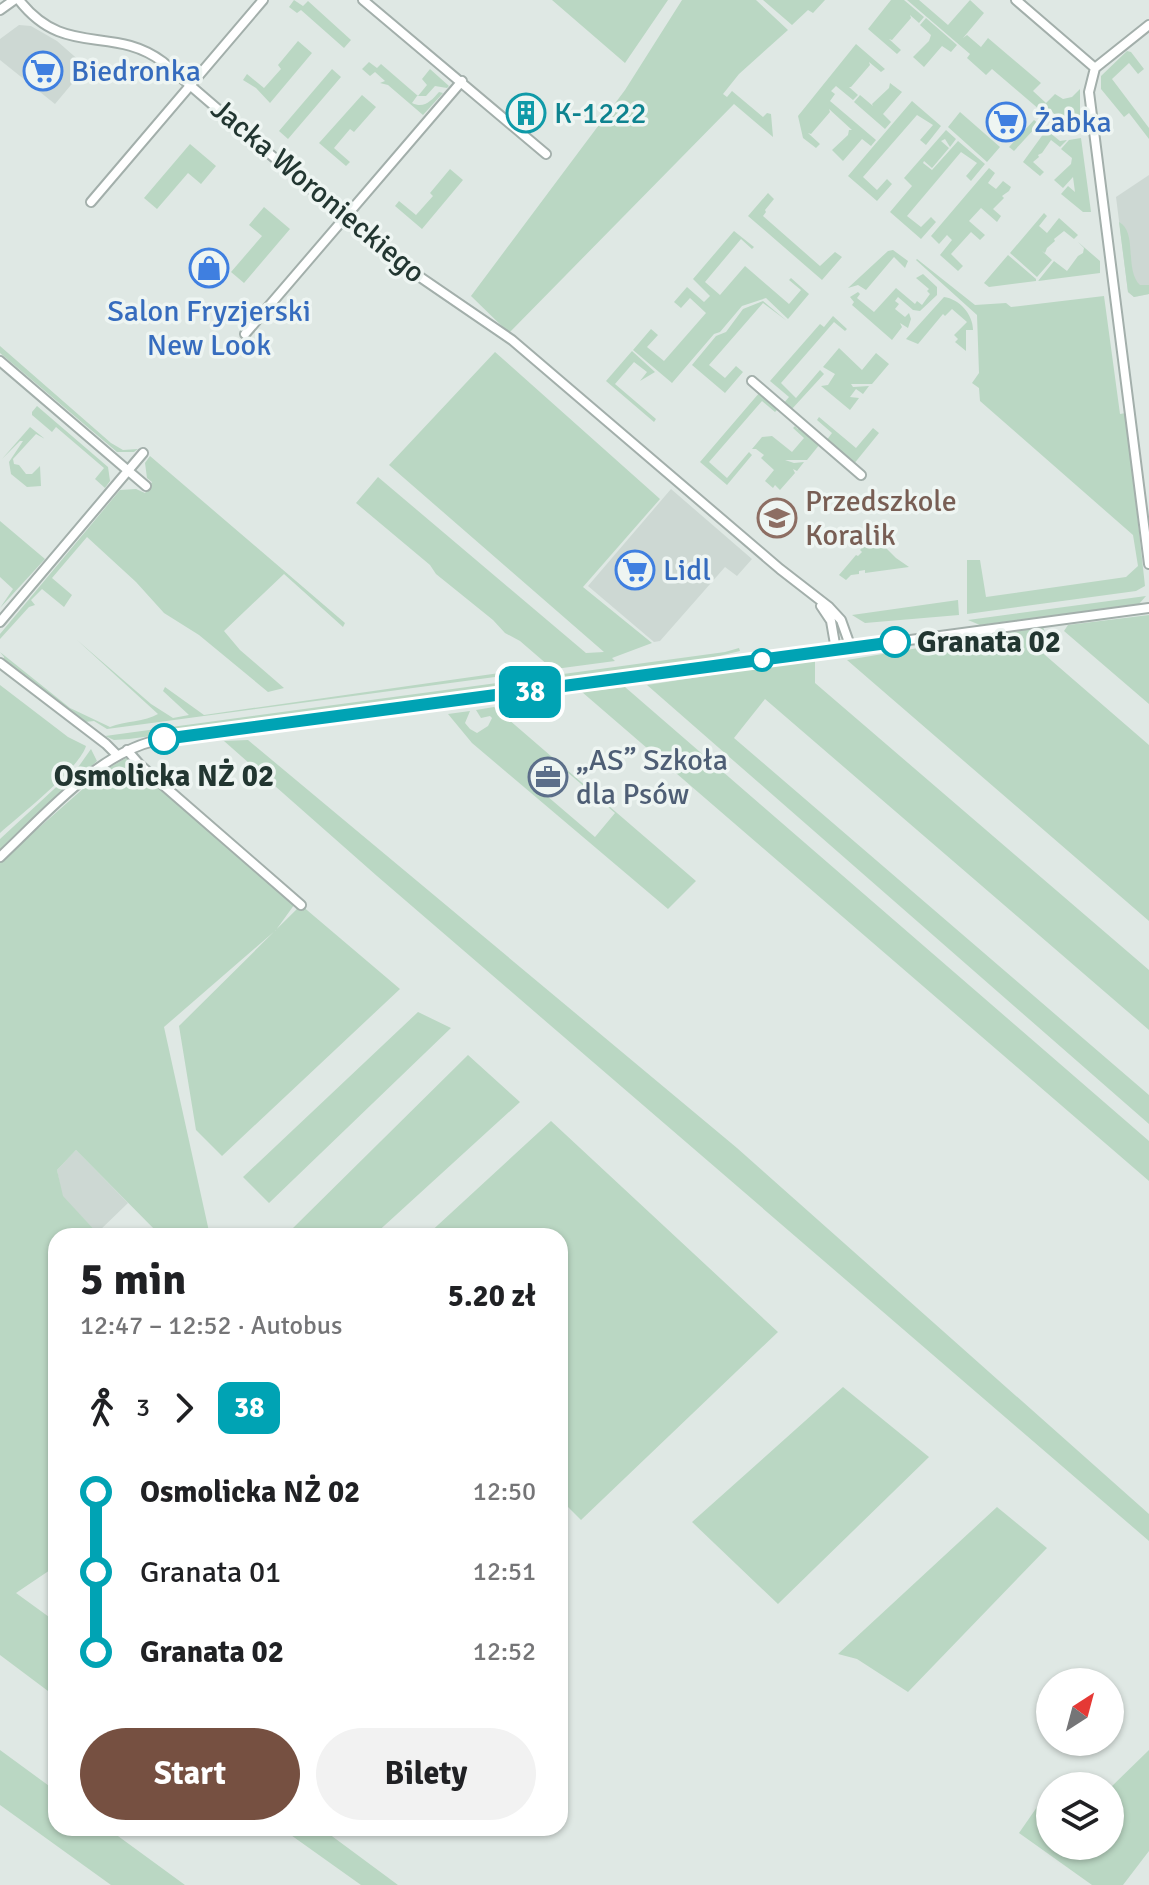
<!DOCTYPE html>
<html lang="pl">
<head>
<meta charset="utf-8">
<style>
	:root { --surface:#fff; --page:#f2f2f2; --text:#202124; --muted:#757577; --accent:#765041 }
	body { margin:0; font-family:Signika,sans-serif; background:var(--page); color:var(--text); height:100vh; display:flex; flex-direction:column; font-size:30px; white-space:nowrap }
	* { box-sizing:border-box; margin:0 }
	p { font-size:26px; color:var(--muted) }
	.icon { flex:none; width:44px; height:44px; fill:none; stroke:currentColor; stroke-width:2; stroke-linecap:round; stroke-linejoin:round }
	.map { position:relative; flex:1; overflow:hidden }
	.panel { position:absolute; left:48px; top:1228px; width:520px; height:608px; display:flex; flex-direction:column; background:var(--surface); border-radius:24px; box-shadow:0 2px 6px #0004 }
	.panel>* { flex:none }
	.badge { padding:0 16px; border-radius:12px; font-size:28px; line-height:52px }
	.needle { width:52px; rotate:36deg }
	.tools { position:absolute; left:1036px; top:1668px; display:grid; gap:16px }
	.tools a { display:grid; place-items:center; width:88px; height:88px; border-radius:50%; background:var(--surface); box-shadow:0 2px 6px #0004; font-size:40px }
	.map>.badge { position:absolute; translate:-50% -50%; box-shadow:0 0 0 4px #fff }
	.legs { display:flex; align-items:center; gap:12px; height:88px; padding:0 32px; font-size:26px }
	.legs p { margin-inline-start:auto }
	.overview { display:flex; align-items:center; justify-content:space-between; height:136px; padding:0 32px }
	h1 { font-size:44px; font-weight:800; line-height:60px }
	.action { display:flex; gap:16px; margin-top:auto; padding:16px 32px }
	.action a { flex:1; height:92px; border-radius:48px; background:var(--accent); color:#fff; font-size:32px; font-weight:800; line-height:92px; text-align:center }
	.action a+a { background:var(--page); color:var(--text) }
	ul { padding:0 32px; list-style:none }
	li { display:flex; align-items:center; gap:28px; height:80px; font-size:30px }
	li i { display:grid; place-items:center; width:12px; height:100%; margin:0 10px; background:currentColor }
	li i::after { content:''; width:20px; height:20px; margin:-10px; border:6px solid; border-radius:50%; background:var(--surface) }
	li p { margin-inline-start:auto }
	li:first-child i { background:linear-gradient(#0000 50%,currentColor 0) }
	li:last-child i { background:linear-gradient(currentColor 50%,#0000 0) }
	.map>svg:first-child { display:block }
	.built { fill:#cdd8d3 }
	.green { fill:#bad7c3; fill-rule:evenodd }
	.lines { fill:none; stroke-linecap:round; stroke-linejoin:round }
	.minor-casing { stroke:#a3afab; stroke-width:12 }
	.minor { stroke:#fff; stroke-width:8 }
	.line-1-casing { stroke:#fff; stroke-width:18 }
	.line-1 { stroke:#00a3b4; stroke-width:12 }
	.stop-1-dot { fill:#fff; stroke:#00a3b4; stroke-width:4 }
	.labels { text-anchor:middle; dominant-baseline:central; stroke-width:7; stroke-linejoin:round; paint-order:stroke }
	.shop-label { font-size:30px; fill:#366cbe; stroke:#eef5f2; text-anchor:start }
	.culture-label { font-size:30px; fill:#0d838f; stroke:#eef5f2; text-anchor:start }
	.street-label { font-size:30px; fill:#223631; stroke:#eef5f2 }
	.education-label { font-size:30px; fill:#785e54; stroke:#eef5f2; text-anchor:start }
	.stop-label { font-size:30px; font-weight:bold; fill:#223631; stroke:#eef5f2; text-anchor:start }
	.service-label { font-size:30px; fill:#4e5e75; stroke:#eef5f2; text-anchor:start }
</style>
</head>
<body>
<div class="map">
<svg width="1149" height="1885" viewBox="0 0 1149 1885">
	<rect width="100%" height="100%" fill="#dfe8e4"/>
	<path class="built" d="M 19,25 L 31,26 L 57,41 L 82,63 L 78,69 L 81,73 L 55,104 L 0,60 L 0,39 Z
		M 1149,175 L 1149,294 L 1134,297 L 1128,292 L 1116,197 Z
		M 671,489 L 752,559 L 737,576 L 725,567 L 660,641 L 654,642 L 588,586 Z
		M 76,1150 L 128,1203 L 97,1233 L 62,1196 L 57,1170 Z"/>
	<path class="green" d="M 294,0 L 303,6 L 308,1 L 351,40 L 344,48 L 301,10 L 297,13 L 289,7 Z
		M 552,0 L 668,0 L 625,63 Z
		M 682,0 L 756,0 L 788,30 L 739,74 L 723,94 L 727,97 L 732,91 L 763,117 L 767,113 L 771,114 L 773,137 L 734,104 L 509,333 L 471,296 L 625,90 Z
		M 763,0 L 825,0 L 813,13 L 808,10 L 792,25 Z
		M 891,0 L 904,0 L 924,17 L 919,23 L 910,15 L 911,18 L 892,40 L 889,39 L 901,50 L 897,54 L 868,29 Z
		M 907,0 L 919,0 L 948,25 L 970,0 L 984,13 L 963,38 L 967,35 L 981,47 L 988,38 L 1041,83 L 1033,91 L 1046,103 L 1055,94 L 1063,99 L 1072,97 L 1080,89 L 1080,119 L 1070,121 L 1068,112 L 1065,113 L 1066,122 L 1054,119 L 1057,116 L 1052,112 L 1047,116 L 992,69 L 986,75 L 967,58 L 970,54 Z
		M 926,18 L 957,45 L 951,52 L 942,46 L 924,67 L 913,57 L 929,41 L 931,35 L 920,25 Z
		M 298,41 L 312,53 L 270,103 L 256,88 L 243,80 L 247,74 L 264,88 L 281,69 L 278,65 Z
		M 856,44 L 885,69 L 881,72 L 869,62 L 870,65 L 851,87 L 849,87 L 858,95 L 853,100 L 836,86 L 831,91 L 835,94 L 830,101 L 876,140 L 871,146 L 862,139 L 843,161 L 832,150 L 848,135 L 849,130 L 852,130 L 829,109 L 830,112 L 811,134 L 808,133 L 820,144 L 816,148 L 803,138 L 798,116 Z
		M 1127,51 L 1131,52 L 1144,69 L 1138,74 L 1129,63 L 1112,79 L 1149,128 L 1149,139 L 1129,113 L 1124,117 L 1101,89 L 1101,76 Z
		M 369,62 L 377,68 L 381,64 L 418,96 L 427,85 L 422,79 L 430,69 L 449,86 L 447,88 L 435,86 L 426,96 L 417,96 L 412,103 C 424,109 431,101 439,92 L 443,93 L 423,115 L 388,85 L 380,83 L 385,81 L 375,72 L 370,76 L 362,69 Z
		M 332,69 L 341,77 L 288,139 L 279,131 Z
		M 890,83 L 902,92 L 883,114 L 891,122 L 885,129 L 854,102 L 860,95 L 873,106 L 872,104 L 889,88 Z
		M 362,95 L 376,107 L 354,132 L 350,129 L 334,148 L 350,162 L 346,166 L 319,143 Z
		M 912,101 L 941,126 L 926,145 L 920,140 L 933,125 L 917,115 L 863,177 L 877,190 L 887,179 L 892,184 L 877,201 L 848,176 Z
		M 960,112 L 1000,147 L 987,162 L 948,127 Z
		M 1034,120 L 1060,141 L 1067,140 L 1060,147 L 1051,140 L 1042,153 L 1038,155 L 1039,157 L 1033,162 L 1044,172 L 1040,176 L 1023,162 L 1044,133 L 1036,127 L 1014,151 L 1009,147 Z
		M 946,130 L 956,139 L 950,147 L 945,139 L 941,141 L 949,148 L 932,168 L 924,161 L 923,163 L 932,170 L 958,141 L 985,164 L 971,181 L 966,176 L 977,163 L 961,152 L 907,216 L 921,227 L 931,217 L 936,222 L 921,239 L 890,212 L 912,186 L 904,178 Z
		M 1081,138 L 1091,212 L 1083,212 L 1061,194 L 1068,186 L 1075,192 L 1073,177 L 1063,188 L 1054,180 L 1071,164 L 1072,158 L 1061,149 L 1069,140 Z
		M 190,144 L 216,166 L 201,184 L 188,173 L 157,209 L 144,198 Z
		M 989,168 L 995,173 L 988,183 L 996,189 L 1003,181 L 1011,187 L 1009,191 L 1002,196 L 1004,198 L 993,209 L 1001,216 L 997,222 L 981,208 L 969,221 L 985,235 L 980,240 L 971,232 L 951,254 L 963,266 L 958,271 L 940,255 L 952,240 L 947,235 L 939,244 L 931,236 Z
		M 450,169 L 463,180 L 422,229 L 395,206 L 399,201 L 416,215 L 433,196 L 430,193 Z
		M 768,193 L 774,199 L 765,210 L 766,212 L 763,216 L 820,266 L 835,252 L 842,257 L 822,280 L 748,216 Z
		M 264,207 L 290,229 L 244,283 L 231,272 L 262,236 L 249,225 Z
		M 1044,213 L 1047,216 L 1039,226 L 1047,233 L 1059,218 L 1078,235 L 1074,239 L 1064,231 L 1054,239 L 1055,241 L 1047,248 L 1045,253 L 1042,251 L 1052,260 L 1037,277 L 1010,253 Z
		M 1119,222 C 1138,232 1124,270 1140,285 L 1149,285 L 1149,294 L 1134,297 L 1128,292 Z
		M 734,231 L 754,247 L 752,249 L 741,239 L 705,282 L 720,295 L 745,266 L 789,304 L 801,290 L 789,280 L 791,278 L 809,294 L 788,319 L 766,298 L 742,306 L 720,332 L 714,334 L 672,383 L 633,350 L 651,329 L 658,335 L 647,347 L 664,361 L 706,313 L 690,298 L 681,308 L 674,302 L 687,287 L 704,302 L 710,296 L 693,279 Z
		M 1078,242 L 1100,261 L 1100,273 L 1038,281 L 1054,261 L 1067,271 L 1078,256 L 1083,253 L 1084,248 Z
		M 893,250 L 908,261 L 905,268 L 894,257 L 866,290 L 858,285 L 848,288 L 888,251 Z
		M 1008,255 L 1036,279 L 1036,281 L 989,287 L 984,283 Z
		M 917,259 L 975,305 L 1006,303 L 1011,307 L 1104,296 L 1120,414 L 1126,413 L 1145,586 L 1136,591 L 967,614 L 967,560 L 980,560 L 986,597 L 1126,577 L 1138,566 L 1133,535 L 980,401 L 979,388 L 972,383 L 979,373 L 977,315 L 916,260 Z
		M 923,274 L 937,287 L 937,295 L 920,311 L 913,310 L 898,297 L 895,301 L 899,304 L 895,309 L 905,317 L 909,313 L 911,319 L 908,328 L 900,323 L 902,327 L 892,340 L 852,305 L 854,302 L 850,297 L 858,292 L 860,294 L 857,298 L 874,312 L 896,288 L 915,304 L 917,301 L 922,305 L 930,294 L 927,291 L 929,289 L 916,278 Z
		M 944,297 C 959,299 973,314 973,330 L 966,330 L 966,351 L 955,342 L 958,339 L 954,335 L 967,322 L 952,309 L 945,316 L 943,314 L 918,344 L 906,339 Z
		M 763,301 L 787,321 L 763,303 L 709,365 L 725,378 L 736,366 L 743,372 L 725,393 L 692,365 L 716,336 L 726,332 L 743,309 Z
		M 833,316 L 847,329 L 845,331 L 834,322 L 781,383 L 796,398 L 820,370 L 824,374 L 791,410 L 783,404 L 789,397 L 770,381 L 820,324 L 824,327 Z
		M 0,346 L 111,443 L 123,450 L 138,449 L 134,452 L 117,452 L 0,353 Z
		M 839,348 L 862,370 L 876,353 L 889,364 L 872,384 L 851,384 L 853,387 L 869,386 L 863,394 L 856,389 L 850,397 L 859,398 L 850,410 L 821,386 L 828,385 L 835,374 L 823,367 Z
		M 632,351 L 655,372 L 640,381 L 647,372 L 634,362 L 615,384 L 656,419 L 654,422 L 606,381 Z
		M 495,352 L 660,499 L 583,587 L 652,643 L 612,658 L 615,661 L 107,729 L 94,721 L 85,722 L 3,660 L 4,657 L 0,652 L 70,708 L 110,727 C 125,721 145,722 158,714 L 77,640 L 151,704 L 173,718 L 189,715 L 163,691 L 165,687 L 204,715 L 549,666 L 520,641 L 505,633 L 493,620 L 436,574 L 430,565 L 356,503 L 378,477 L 586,653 L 604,652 L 389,465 Z
		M 760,392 L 779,408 L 775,412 L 762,401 L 709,462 L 727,478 L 749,452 L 752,455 L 727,485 L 700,462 Z
		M 37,406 L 108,467 L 110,481 L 105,488 L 95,479 L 104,468 L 56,427 L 52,432 L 32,415 L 32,412 Z
		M 819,417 L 856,448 L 873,428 L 879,433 L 853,465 L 826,441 L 832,433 L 817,420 Z
		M 795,426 L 798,429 L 800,427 L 820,444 L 807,460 L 785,460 L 794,463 L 804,462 L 797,471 L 793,469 L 795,473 L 780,490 L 775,485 L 773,488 L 765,481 L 774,470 L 761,458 L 764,455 L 756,449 L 752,449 L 762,437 L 772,436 L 792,452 L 804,438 L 793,428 Z
		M 30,427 L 45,439 L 36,434 L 13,459 L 14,464 L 19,465 L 26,474 L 32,474 L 40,466 L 41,486 L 27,487 L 11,474 L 9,462 L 23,441 L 20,441 L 2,459 Z
		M 150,456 L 345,623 L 343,627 L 284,574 L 224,631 L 240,650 L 284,688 L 268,692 L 199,635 L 164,613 L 136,582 L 87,537 L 52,578 L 72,595 L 64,607 L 42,589 L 31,600 L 35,605 L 29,607 L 0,639 L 0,634 L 120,490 L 136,489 L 145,493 L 152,482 L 147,478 L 145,463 Z
		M 0,521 L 45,559 L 0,608 L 13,589 L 0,577 Z
		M 871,537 L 875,541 L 877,539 L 896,558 L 909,567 L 865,573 L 865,570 L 859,571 L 859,574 L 851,575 L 846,580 L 839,575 L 856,555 L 858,556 L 862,552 L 860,550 Z
		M 1146,596 L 1139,604 L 980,625 L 968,620 Z
		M 958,600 L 959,615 L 865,623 L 852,615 Z
		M 1149,615 L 1149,704 L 1064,631 L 1068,625 Z
		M 1043,627 L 1045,632 L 1030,642 L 1149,745 L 1149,921 L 847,660 Z
		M 739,648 L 740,651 L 677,666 L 129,739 L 114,740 L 105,736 L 725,652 Z
		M 815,659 L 815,683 L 1149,970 L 1149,1030 L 765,699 L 734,738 L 1149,1095 L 1149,1124 L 647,685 Z
		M 0,685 L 68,737 L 86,746 C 79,769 20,815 0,833 Z
		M 625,687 L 1149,1141 L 1149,1181 L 582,692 Z
		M 494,707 L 696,881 L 668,909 L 472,743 L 448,714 L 470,711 L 465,723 L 470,729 L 477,733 L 488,726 L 492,718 L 490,716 L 481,718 L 476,710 ZM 566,771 L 615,813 L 595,837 L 547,796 Z
		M 248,740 L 737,1148 L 1149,1514 L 1149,1541 L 377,876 L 224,741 Z
		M 91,749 L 97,761 L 0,850 L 0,839 L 79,766 Z
		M 126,758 L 297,901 L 276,930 L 164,1027 L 210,1236 L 161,1236 L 76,1150 L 57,1170 L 63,1196 L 100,1236 L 56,1236 L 56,1569 L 53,1568 L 16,1593 L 56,1622 L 56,1697 L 0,1655 L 0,862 L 102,772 Z
		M 301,905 L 400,989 L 222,1156 L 196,1130 L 179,1026 Z
		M 418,1012 L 451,1028 L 269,1203 L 243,1177 Z
		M 468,1055 L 520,1102 L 373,1236 L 301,1236 L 293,1228 Z
		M 551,1121 L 778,1332 L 581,1520 L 560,1499 L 560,1236 L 426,1236 Z
		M 843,1387 L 929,1457 L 778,1604 L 692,1522 Z
		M 997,1507 L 1047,1548 L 908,1692 L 857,1659 L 838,1654 Z
		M 0,1750 L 56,1791 L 56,1828 L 107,1828 L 185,1885 L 111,1885 L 0,1805 Z
		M 1149,1750 L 1149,1851 L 1123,1885 L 1092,1885 L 1019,1833 L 1046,1794 L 1050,1797 L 1050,1846 L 1110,1846 L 1110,1788 Z
		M 281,1828 L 321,1828 L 398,1885 L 361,1885 Z"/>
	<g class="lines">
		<defs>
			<path id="minor" d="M 19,0 C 65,59 112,24 163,62 L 385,253 L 512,340 L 780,569 L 829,607 L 841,620 L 851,648
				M 363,0 L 546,154
				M 1016,0 L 1095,68
				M 0,10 L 14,0
				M 1149,25 L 1095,68 L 1089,92 L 1149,564
				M 91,202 L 263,0
				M 245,334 L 462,81
				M 0,361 L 146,486
				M 752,381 L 861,475
				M 821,606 L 831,621 L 836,650
				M 0,622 L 143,453
				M 0,663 L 106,744 L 117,755
				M 127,750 L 140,765 L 301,905
				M 0,857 C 43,817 96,755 154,741 L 1149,608"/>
		</defs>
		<use href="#minor" class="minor-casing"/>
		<use href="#minor" class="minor"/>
	</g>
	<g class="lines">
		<defs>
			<path id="line-1" d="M 164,739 L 895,642"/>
		</defs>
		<use href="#line-1" class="line-1-casing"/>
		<use href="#line-1" class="line-1"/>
	</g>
	<defs>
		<symbol id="supermarket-ring" viewBox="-11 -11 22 22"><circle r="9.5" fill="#eef5f2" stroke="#3f7fe0" stroke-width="1.5"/><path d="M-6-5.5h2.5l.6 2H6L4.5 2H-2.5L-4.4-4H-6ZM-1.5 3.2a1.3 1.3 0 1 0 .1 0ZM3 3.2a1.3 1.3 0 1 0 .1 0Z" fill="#3f7fe0"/></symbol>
		<symbol id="building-ring" viewBox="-11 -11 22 22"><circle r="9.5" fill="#eef5f2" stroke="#0f9aa8" stroke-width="1.5"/><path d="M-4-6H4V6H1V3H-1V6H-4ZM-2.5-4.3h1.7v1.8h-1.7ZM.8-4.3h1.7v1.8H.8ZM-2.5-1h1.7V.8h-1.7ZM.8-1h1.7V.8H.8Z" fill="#0f9aa8"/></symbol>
		<symbol id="shop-ring" viewBox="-11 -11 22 22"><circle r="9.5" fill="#eef5f2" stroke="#3f7fe0" stroke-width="1.5"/><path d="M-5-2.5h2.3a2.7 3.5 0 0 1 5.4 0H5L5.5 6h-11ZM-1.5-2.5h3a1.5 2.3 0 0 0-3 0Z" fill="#3f7fe0"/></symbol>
		<symbol id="school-ring" viewBox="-11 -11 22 22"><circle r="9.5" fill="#eef5f2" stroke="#8d6e63" stroke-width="1.5"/><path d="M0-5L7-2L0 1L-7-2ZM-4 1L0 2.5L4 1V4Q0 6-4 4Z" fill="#8d6e63"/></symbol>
		<symbol id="office-ring" viewBox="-11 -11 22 22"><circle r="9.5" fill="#eef5f2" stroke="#5c6f8a" stroke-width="1.5"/><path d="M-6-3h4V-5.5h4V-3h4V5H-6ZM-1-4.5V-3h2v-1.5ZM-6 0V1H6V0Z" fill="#5c6f8a"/></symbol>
	</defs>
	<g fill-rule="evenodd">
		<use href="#supermarket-ring" x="21" y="49" width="44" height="44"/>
		<use href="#building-ring" x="504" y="91" width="44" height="44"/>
		<use href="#supermarket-ring" x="984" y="100" width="44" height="44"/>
		<use href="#shop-ring" x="187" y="246" width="44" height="44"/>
		<use href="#school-ring" x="755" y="496" width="44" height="44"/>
		<use href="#supermarket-ring" x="613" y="548" width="44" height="44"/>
		<use href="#office-ring" x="526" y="755" width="44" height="44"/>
	</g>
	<g class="stop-1-dot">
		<circle cx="895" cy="642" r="14"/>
		<circle cx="762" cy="660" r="10"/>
		<circle cx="164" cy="739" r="14"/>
	</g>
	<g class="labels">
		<g class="shop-label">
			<text x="71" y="71">Biedronka</text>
			<text x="1034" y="122">Żabka</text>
			<text x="209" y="311" text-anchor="middle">Salon Fryzjerski<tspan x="209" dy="34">New Look</tspan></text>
			<text x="663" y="570">Lidl</text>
		</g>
		<g class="culture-label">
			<text x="554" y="113">K-1222</text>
		</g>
		<g class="street-label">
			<text transform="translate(318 191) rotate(40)">Jacka Woronieckiego</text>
		</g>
		<g class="education-label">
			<text x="805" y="501">Przedszkole<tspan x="805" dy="34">Koralik</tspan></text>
		</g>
		<g class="stop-label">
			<text x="917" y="642">Granata 02</text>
			<text x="164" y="776" text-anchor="middle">Osmolicka NŻ 02</text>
		</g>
		<g class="service-label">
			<text x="576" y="760">„AS” Szkoła<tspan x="576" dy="34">dla Psów</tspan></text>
		</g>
	</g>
</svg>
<div class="tools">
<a><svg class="needle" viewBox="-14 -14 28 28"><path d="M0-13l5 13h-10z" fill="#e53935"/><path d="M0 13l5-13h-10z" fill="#757577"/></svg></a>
<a><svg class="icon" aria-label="layers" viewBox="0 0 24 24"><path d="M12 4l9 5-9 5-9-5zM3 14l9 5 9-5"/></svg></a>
</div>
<b class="badge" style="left:530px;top:692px;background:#00a3b4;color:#fff">38</b>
<section class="panel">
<div class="overview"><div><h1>5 min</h1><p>12:47 – 12:52 · Autobus</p></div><b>5.20 zł</b></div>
<div class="legs"><svg class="icon" aria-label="walk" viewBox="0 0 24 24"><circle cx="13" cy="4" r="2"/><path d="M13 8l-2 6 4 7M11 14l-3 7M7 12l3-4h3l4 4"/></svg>3<svg class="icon" aria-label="forward" viewBox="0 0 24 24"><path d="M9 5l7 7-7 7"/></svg><b class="badge" style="background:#00a3b4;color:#fff">38</b></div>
<ul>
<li><i style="color:#00a3b4"></i><b>Osmolicka NŻ 02</b><p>12:50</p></li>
<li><i style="color:#00a3b4"></i><span>Granata 01</span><p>12:51</p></li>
<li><i style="color:#00a3b4"></i><b>Granata 02</b><p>12:52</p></li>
</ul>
<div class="action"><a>Start</a><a>Bilety</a></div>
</section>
</div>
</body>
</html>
